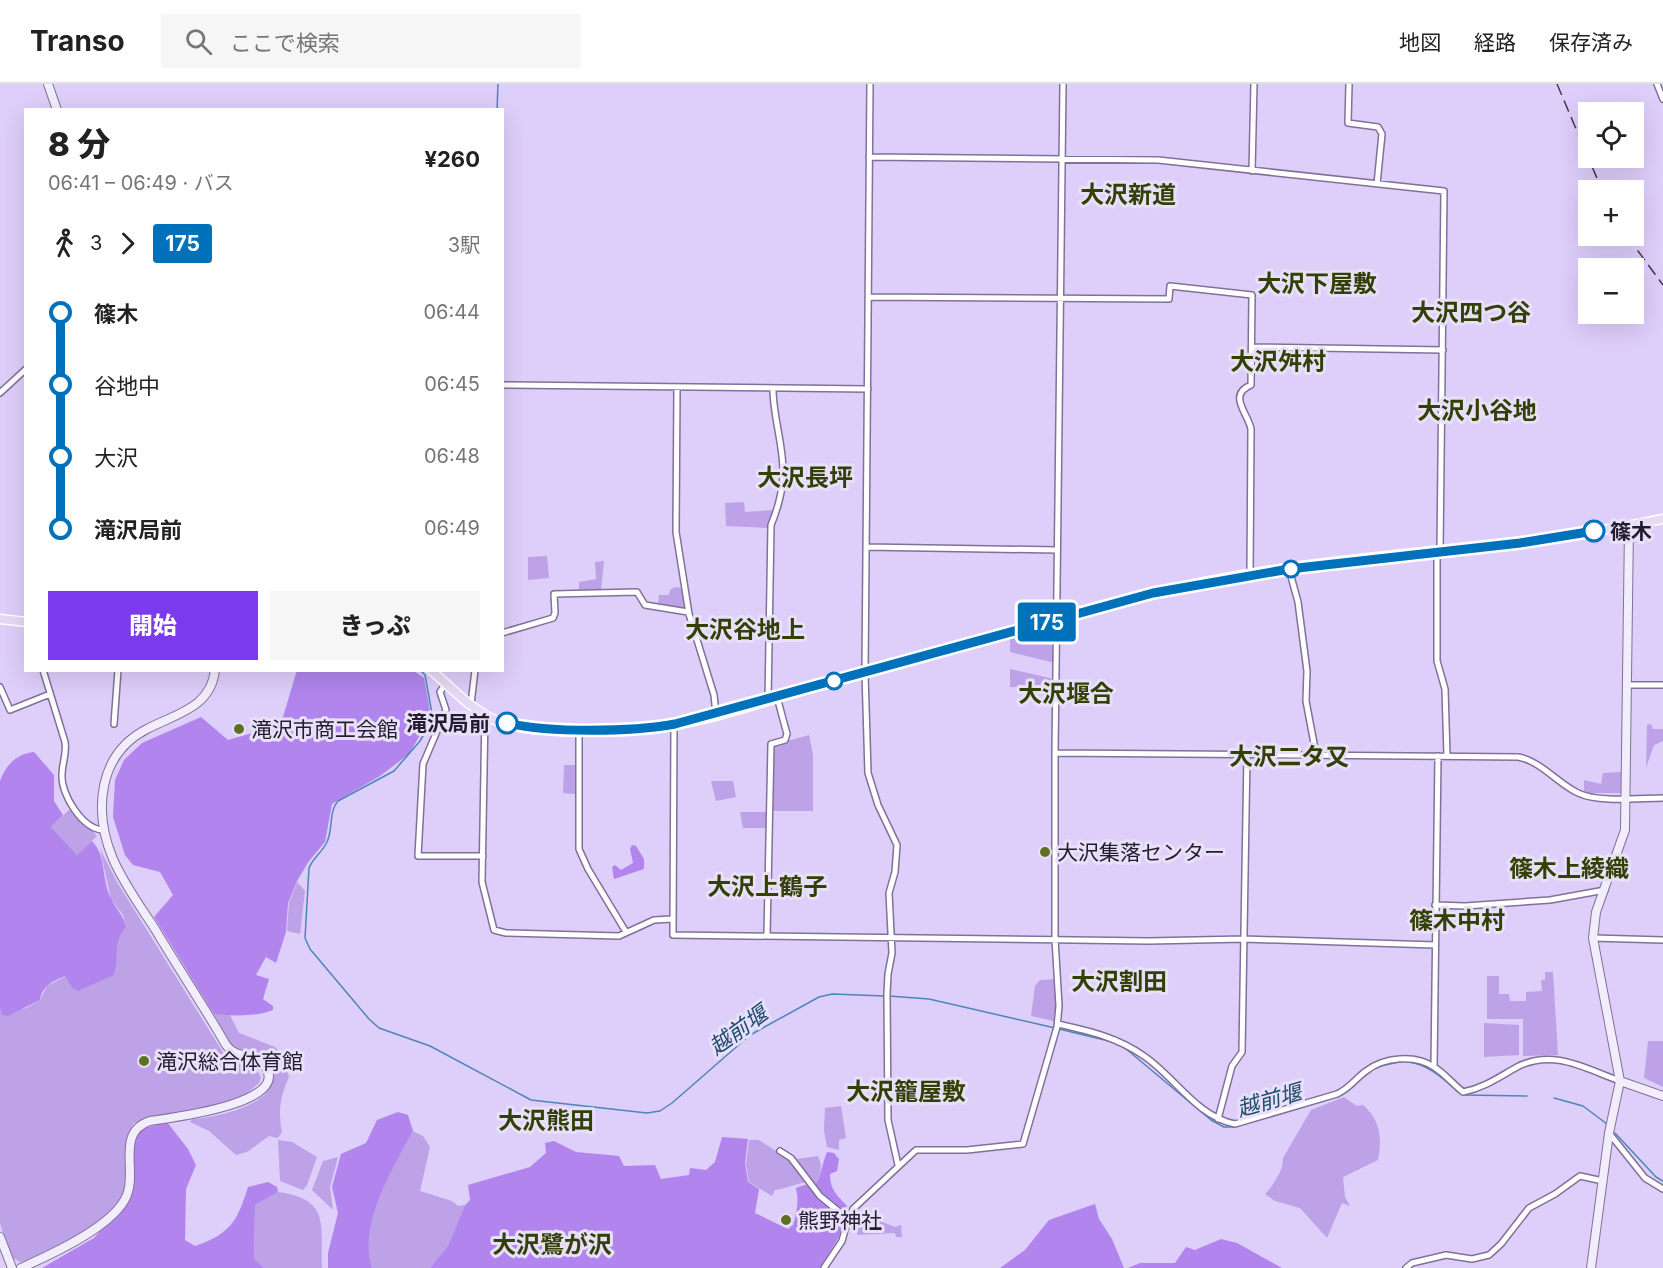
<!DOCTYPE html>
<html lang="ja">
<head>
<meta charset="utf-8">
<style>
	:root { --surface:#fff; --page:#f6f6f6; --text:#222; --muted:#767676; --line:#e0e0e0; --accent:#7c3aed }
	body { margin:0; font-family:Inter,"Noto Sans JP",sans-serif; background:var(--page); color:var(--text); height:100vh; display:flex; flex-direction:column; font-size:22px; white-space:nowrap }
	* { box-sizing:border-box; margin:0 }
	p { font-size:20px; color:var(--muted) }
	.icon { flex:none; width:33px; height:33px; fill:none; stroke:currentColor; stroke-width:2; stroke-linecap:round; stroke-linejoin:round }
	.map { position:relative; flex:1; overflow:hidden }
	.sheet { position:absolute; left:24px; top:24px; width:480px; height:564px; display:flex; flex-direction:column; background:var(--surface); border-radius:0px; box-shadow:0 6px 24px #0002 }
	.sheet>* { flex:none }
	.badge { padding:0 12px; border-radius:4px; font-size:21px; line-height:39px }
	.tools { position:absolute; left:1578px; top:18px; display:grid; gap:12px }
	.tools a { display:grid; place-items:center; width:66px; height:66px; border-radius:0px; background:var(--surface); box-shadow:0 6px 24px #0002; font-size:30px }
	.map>.badge { position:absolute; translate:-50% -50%; box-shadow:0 0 0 3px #fff }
	.legs { display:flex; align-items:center; gap:9px; height:66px; padding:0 24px; font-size:20px }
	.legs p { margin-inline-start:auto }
	.summary { display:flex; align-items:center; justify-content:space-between; height:102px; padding:0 24px }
	h1 { font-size:33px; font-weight:800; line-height:45px }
	.primary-button { display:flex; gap:12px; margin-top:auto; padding:12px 24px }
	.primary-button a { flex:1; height:69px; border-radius:0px; background:var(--accent); color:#fff; font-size:24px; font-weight:800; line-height:69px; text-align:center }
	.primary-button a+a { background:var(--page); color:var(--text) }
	ul { padding:0 24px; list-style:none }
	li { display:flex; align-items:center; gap:21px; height:72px; font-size:22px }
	li i { display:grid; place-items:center; width:9px; height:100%; margin:0 8px; background:currentColor }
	li i::after { content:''; width:15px; height:15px; margin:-8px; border:4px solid; border-radius:50%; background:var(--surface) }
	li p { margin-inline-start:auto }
	li:first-child i { background:linear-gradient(#0000 50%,currentColor 0) }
	li:last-child i { background:linear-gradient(currentColor 50%,#0000 0) }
	header { display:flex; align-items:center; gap:36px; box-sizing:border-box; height:84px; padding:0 30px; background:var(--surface); border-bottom:2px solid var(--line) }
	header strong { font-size:28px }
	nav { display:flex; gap:33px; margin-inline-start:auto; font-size:21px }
	.search { width:420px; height:54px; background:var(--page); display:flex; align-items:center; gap:15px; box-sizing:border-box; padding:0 21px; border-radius:0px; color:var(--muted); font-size:22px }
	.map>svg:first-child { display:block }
	.green { fill:#bda2e7 }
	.forest { fill:#b185ed }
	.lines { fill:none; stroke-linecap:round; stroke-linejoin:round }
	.stream { stroke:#4d87b7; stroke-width:1.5 }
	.street-casing { stroke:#807199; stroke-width:8 }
	.secondary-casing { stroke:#807199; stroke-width:10 }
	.primary-casing { stroke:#fff; stroke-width:11 }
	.street { stroke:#fff; stroke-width:5 }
	.secondary { stroke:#f2edfa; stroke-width:8 }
	.primary { stroke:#e5daf6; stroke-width:8 }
	.rail { stroke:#433b50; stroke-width:1.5; stroke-dasharray:12 6; stroke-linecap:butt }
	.line-1-casing { stroke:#fff; stroke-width:14 }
	.line-1 { stroke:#0072bc; stroke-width:9 }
	.stop-1-dot { fill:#fff; stroke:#0072bc; stroke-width:3 }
	.poi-dot { fill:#5e7121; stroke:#e8dff9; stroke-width:2 }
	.labels { text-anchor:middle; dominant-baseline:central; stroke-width:6; stroke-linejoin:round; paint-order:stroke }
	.stop-label { font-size:21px; font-weight:bold; fill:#221c2c; stroke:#e8dff9; text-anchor:start }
	.poi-label { font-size:21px; fill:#221c2c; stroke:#e8dff9; text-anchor:start }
	.water-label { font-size:22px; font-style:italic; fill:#1e4c6c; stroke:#e8dff9 }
	.quarter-label { font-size:24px; font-weight:bold; fill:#334005; stroke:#e8dff9 }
</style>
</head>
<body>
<header>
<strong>Transo</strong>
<div class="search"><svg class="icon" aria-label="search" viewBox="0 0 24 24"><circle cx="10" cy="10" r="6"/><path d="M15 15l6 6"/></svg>ここで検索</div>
<nav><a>地図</a><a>経路</a><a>保存済み</a></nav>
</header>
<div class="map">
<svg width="1663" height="1184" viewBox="0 0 1663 1184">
	<rect width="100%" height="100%" fill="#decefa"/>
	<path class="green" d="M 744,418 L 745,428 L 773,426 L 768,444 L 726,442 L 725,419 Z
		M 547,472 L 549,494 L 528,496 L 528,473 Z
		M 604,477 L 601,506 L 579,506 L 579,498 L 596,495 L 595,478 Z
		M 675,503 L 682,504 L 684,525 L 658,521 L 659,511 L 669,511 L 670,506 Z
		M 1027,547 L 1043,552 L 1055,553 L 1055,579 L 1010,568 L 1010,552 Z
		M 1010,585 L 1054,595 L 1054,604 L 1010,603 Z
		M 1651,640 L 1653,645 L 1663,645 L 1663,657 L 1654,661 L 1646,684 L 1647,641 Z
		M 809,651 L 813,671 L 813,727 L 773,727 L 773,661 Z
		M 564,681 L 576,681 L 575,710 L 563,709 Z
		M 1621,688 L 1622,709 L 1584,709 L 1584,696 L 1601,700 L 1603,689 Z
		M 711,697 L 733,697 L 736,713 L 716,717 Z
		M 71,724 L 97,752 L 77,771 L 51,743 Z
		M 740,728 L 767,728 L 766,744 L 743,744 Z
		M 100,765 L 117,798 L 227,975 L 246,980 L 258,988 L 261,993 L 259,999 L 235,1020 L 134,1039 C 123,1054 128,1075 127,1093 C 124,1140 64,1156 29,1176 L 20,1178 L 10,1172 L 0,1139 L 0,923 L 1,930 L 26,924 L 40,916 L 47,902 L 66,892 L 72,904 L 114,891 C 121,872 111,862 126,843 L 123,831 L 111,815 Z
		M 297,798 L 305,807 L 300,850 L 287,847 L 289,819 Z
		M 1545,888 L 1553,888 L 1558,971 L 1523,972 L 1523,935 L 1487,935 L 1487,892 L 1499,892 L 1499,910 L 1509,910 L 1510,917 L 1526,917 L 1526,908 L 1542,907 L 1541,896 L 1545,896 Z
		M 1056,895 L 1058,904 L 1054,937 L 1031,932 L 1035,902 L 1040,896 Z
		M 214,930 L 230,931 L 239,949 L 275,963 L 280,968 L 289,993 C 280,1013 278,1027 282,1048 L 278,1054 L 269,1052 L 247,1068 L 236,1071 L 209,1047 L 190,1038 L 192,1035 C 215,1034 288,1019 270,982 C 263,967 244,972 234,963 C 226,955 220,940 214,930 Z
		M 1484,939 L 1519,941 L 1519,971 L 1484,973 Z
		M 1648,957 L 1663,957 L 1663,1003 L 1644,994 Z
		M 1344,1013 L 1357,1022 L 1363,1021 C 1381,1037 1382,1054 1378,1076 L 1343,1093 L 1345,1113 L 1350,1122 L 1342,1119 L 1327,1154 L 1300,1124 L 1275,1117 L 1265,1110 C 1273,1102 1284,1085 1283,1074 L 1311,1026 Z
		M 841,1022 L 846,1054 L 839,1056 L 839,1066 L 827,1063 L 824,1046 L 825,1024 Z
		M 413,1047 L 423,1052 L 430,1063 L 420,1107 L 452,1117 L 458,1122 L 465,1121 L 448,1162 L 430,1184 L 372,1184 C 358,1141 393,1084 413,1047 Z
		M 278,1056 L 292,1058 L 317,1073 L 307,1101 L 303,1106 L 280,1097 Z
		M 749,1056 L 759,1056 L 790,1076 L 818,1072 C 823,1082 821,1092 815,1100 C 803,1095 788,1105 775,1106 L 772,1112 L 749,1098 L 746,1080 Z
		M 338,1073 L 330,1103 L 333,1126 L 312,1106 L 323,1077 Z
		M 278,1108 C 332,1115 320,1143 322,1184 L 264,1184 L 254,1175 L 255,1121 Z
		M 880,1137 L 895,1143 L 901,1141 L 902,1153 L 896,1153 L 895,1149 L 857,1151 L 857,1140 Z"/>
	<path class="forest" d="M 297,586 L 414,587 L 424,594 L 431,632 L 409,670 L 380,692 L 332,720 L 325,758 L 309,777 L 297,797 L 288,819 L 286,848 L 276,879 L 266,873 L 256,891 L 269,895 L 263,915 L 273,922 L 273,926 C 255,933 234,932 214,930 L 154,833 L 173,811 L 160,788 L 133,781 L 125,771 L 113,733 L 115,696 L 124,676 L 142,659 L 201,633 L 228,656 L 263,646 L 283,633 Z
		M 34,668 L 54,691 L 54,717 L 63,731 L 51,743 L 77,771 L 92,757 C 107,772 101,796 111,814 C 116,826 123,830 126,843 C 111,862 121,872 114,891 L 78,907 L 72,904 L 65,892 C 53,897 42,902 40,916 L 8,932 L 1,930 L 0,923 L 0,697 C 6,681 16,670 34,668 Z
		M 632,761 L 636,762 L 644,775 L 644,785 L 614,795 L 612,783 L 615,781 L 621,786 L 633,779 L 630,765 Z
		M 398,1028 L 408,1031 L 413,1047 C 393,1084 358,1141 372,1184 L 328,1184 L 328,1169 L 338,1129 L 332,1103 L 341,1070 L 366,1059 L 377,1036 Z
		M 167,1038 L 188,1065 L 196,1081 L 186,1105 L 185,1156 L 195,1162 C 230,1150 237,1138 248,1103 L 268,1098 L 277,1103 L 278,1108 L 255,1121 L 254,1175 L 264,1184 L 42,1184 L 94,1154 L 133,1109 L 133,1062 L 141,1045 Z
		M 722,1053 L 748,1055 L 745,1079 L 748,1098 L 759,1105 L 755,1129 L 788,1145 L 793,1141 C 797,1128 799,1118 796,1104 L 804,1101 L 815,1101 C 822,1091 822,1079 827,1068 L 834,1069 L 839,1075 L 837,1087 L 830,1090 C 830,1106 837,1111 847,1122 L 839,1153 L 820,1184 L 430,1184 L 448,1162 L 465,1121 L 470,1116 L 468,1101 L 530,1083 L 546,1069 L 545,1059 L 554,1057 L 576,1068 L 619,1072 L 624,1082 L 655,1081 L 661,1095 L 689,1091 L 690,1084 L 706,1086 L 715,1078 Z
		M 1095,1120 L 1099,1135 L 1112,1155 L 1124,1184 L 1000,1184 L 1025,1166 L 1049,1136 Z
		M 1221,1155 L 1237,1159 L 1282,1184 L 1128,1184 L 1140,1179 L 1175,1179 L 1186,1163 L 1195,1166 Z"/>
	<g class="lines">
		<path class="stream" d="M 497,26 L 498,0
			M 420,586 L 425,591 L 433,635 L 420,657 L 394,687 L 338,717 C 328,728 334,746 326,760 C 321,769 313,774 309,784 L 305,854 L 310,865 L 369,935 L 379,944 L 430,962 L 531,1016 L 647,1029 L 660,1027 L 672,1019 L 750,951 L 819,913 L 832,910 L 884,912
			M 889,912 L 929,915 L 1055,944
			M 1059,945 L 1113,958
			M 1125,964 L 1211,1036 L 1224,1043 L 1235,1043 L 1302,1023
			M 1409,978 C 1430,981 1444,996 1460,1009
			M 1380,982 L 1404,977
			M 1346,1007 L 1375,984
			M 1465,1011 L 1527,1012
			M 1554,1014 L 1583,1022 L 1607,1040
			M 1615,1049 L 1656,1093 L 1663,1097"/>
		<defs>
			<path id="street" d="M 870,0 L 865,589 L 868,689 L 878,721 L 897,761 L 895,788 L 889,809 L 892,869 L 888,890 L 887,910 L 888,1036 L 898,1081
				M 1349,0 L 1348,39 L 1378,43 L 1382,50 L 1377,100
				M 1657,0 L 1663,15
				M 869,73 L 1158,76 L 1444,107 L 1440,466
				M 1252,87 L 1254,0
				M 868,213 L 1169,215 L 1170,202 L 1252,211 L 1251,301 C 1227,311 1248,329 1251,345 L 1250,491
				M 1252,263 L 1443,266
				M 502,301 L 868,305
				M 677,304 L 676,448 L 689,530 L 714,611 L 716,630
				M 0,309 L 26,285
				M 866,463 L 1057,466
				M 1437,467 L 1437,577 L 1445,605 L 1447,672
				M 1289,485 L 1298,518 L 1307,587 L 1306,617 L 1316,670
				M 502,549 L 553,534 L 555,529 L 554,510 L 637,508 L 645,521 L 688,528
				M 43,586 L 65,658 C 67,670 62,679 62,691 C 61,711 83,746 104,746
				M 446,599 L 440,608 L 446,626 L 423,680 L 418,772 L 483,772
				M 1627,601 L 1663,601
				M 0,603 L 10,626 L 50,610
				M 768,616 L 771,441 C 777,427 783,406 783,390 C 784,363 773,333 773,305
				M 471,620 L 475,586
				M 485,630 L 482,798 L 494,846 L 506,849 L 619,852 L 654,836 L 672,835
				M 114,640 L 118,586
				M 674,640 L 673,851 L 1149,857 L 1244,855 L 1435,861
				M 579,645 L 579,765 L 588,785 L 626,848
				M 1055,669 L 1518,673 C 1541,677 1557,699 1578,709 C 1599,719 1640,714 1663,714
				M 1435,821 L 1465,822 L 1550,816 L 1605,806
				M 767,851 L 771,660 L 785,656 L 787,650 L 777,613
				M 1593,854 L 1663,856
				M 1058,940 C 1089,947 1117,953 1144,972 C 1174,992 1197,1033 1235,1040 L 1337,1010 C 1350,1004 1355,995 1366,987 C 1384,973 1415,970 1434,983 C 1444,989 1453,1000 1463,1008 C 1484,1004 1499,993 1517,983 C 1553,964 1586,985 1620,997
				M 1434,982 L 1438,672
				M 1218,1035 L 1232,982 L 1242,968 L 1247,670
				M 1609,1049 L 1645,1094 L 1663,1105
				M 780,1067 L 791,1074 L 820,1112 L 848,1135
				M 824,1184 L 842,1157 L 848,1135 L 853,1125 L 916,1066 L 967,1066 L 1023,1060 L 1057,943 L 1059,922 L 1055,855 L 1055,669 L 1063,0
				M 1406,1184 L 1412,1179 L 1446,1171 L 1472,1175 L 1489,1171 L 1501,1160 L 1529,1124 L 1555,1110 L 1580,1092 L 1603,1097"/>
			<path id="secondary" d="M 48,0 L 57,26
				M 1620,997 L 1663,1012
				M 0,1153 L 12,1184
				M 21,1184 C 50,1171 115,1142 127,1111 C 137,1086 116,1048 150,1037 C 169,1034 292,1020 265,982 C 256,969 237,976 226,961 C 204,922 178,884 155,845 C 140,822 124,800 113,775 C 93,727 98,670 147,645 C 175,630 211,624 215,586
				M 1591,1184 L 1609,1049 L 1620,997 L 1593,854 L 1596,828 L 1625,746 L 1629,442"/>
			<path id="primary" d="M 0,535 L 26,538
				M 431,586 C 451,604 473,627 497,637 C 529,649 609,646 644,644 C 701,641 763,617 818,602 C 928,571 1039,537 1151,510 C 1319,468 1494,470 1663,435"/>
		</defs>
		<use href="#street" class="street-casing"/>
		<use href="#secondary" class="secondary-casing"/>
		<use href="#primary" class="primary-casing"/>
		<use href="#street" class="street"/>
		<use href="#secondary" class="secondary"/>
		<use href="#primary" class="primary"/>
		<path class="rail" d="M 1557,0 L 1602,106
			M 1627,152 L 1663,201"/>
	</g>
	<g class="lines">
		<defs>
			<path id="line-1" d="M 507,639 C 548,649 632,648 675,640 L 1153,509 L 1289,485 L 1520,459 L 1594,447"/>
		</defs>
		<use href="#line-1" class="line-1-casing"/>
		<use href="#line-1" class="line-1"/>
	</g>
	<g class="stop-1-dot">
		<circle cx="1594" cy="447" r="10"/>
		<circle cx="1291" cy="485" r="8"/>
		<circle cx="834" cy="597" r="8"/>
		<circle cx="507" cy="639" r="10"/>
	</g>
	<g class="poi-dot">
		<circle cx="239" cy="645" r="6"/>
		<circle cx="1045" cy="768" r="6"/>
		<circle cx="144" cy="977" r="6"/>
		<circle cx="786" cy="1136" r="6"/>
	</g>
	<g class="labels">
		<g class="stop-label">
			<text x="1610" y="447">篠木</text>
			<text x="490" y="639" text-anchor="end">滝沢局前</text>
		</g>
		<g class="poi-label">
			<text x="251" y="645">滝沢市商工会館</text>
			<text x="1057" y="768">大沢集落センター</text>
			<text x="156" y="977">滝沢総合体育館</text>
			<text x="798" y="1136">熊野神社</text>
		</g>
		<g class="water-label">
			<text transform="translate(738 946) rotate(-36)">越前堰</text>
			<text transform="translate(1269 1016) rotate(-16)">越前堰</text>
		</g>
		<g class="quarter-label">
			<text x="1128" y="110">大沢新道</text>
			<text x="1317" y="199">大沢下屋敷</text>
			<text x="1471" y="228">大沢四つ谷</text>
			<text x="1278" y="277">大沢舛村</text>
			<text x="1477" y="326">大沢小谷地</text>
			<text x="805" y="393">大沢長坪</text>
			<text x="745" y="545">大沢谷地上</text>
			<text x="1066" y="609">大沢堰合</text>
			<text x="1289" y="672">大沢二タ又</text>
			<text x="1569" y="784">篠木上綾織</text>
			<text x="767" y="802">大沢上鶴子</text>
			<text x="1457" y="836">篠木中村</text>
			<text x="1119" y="897">大沢割田</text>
			<text x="906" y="1007">大沢籠屋敷</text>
			<text x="546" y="1036">大沢熊田</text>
			<text x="552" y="1160">大沢鷺が沢</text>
		</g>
	</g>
</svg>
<div class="tools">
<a><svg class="icon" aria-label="locate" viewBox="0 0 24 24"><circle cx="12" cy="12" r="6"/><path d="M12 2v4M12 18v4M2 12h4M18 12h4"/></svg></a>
<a>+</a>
<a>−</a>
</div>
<b class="badge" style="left:1047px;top:538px;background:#0072bc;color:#fff">175</b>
<section class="sheet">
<div class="summary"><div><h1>8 分</h1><p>06:41 – 06:49 · バス</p></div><b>¥260</b></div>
<div class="legs"><svg class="icon" aria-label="walk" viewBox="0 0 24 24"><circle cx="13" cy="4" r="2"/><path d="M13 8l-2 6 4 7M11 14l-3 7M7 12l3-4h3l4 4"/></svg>3<svg class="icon" aria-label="forward" viewBox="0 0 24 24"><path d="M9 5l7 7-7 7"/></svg><b class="badge" style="background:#0072bc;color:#fff">175</b><p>3駅</p></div>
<ul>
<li><i style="color:#0072bc"></i><b>篠木</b><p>06:44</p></li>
<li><i style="color:#0072bc"></i><span>谷地中</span><p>06:45</p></li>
<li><i style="color:#0072bc"></i><span>大沢</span><p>06:48</p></li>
<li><i style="color:#0072bc"></i><b>滝沢局前</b><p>06:49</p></li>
</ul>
<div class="primary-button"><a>開始</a><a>きっぷ</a></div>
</section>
</div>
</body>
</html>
